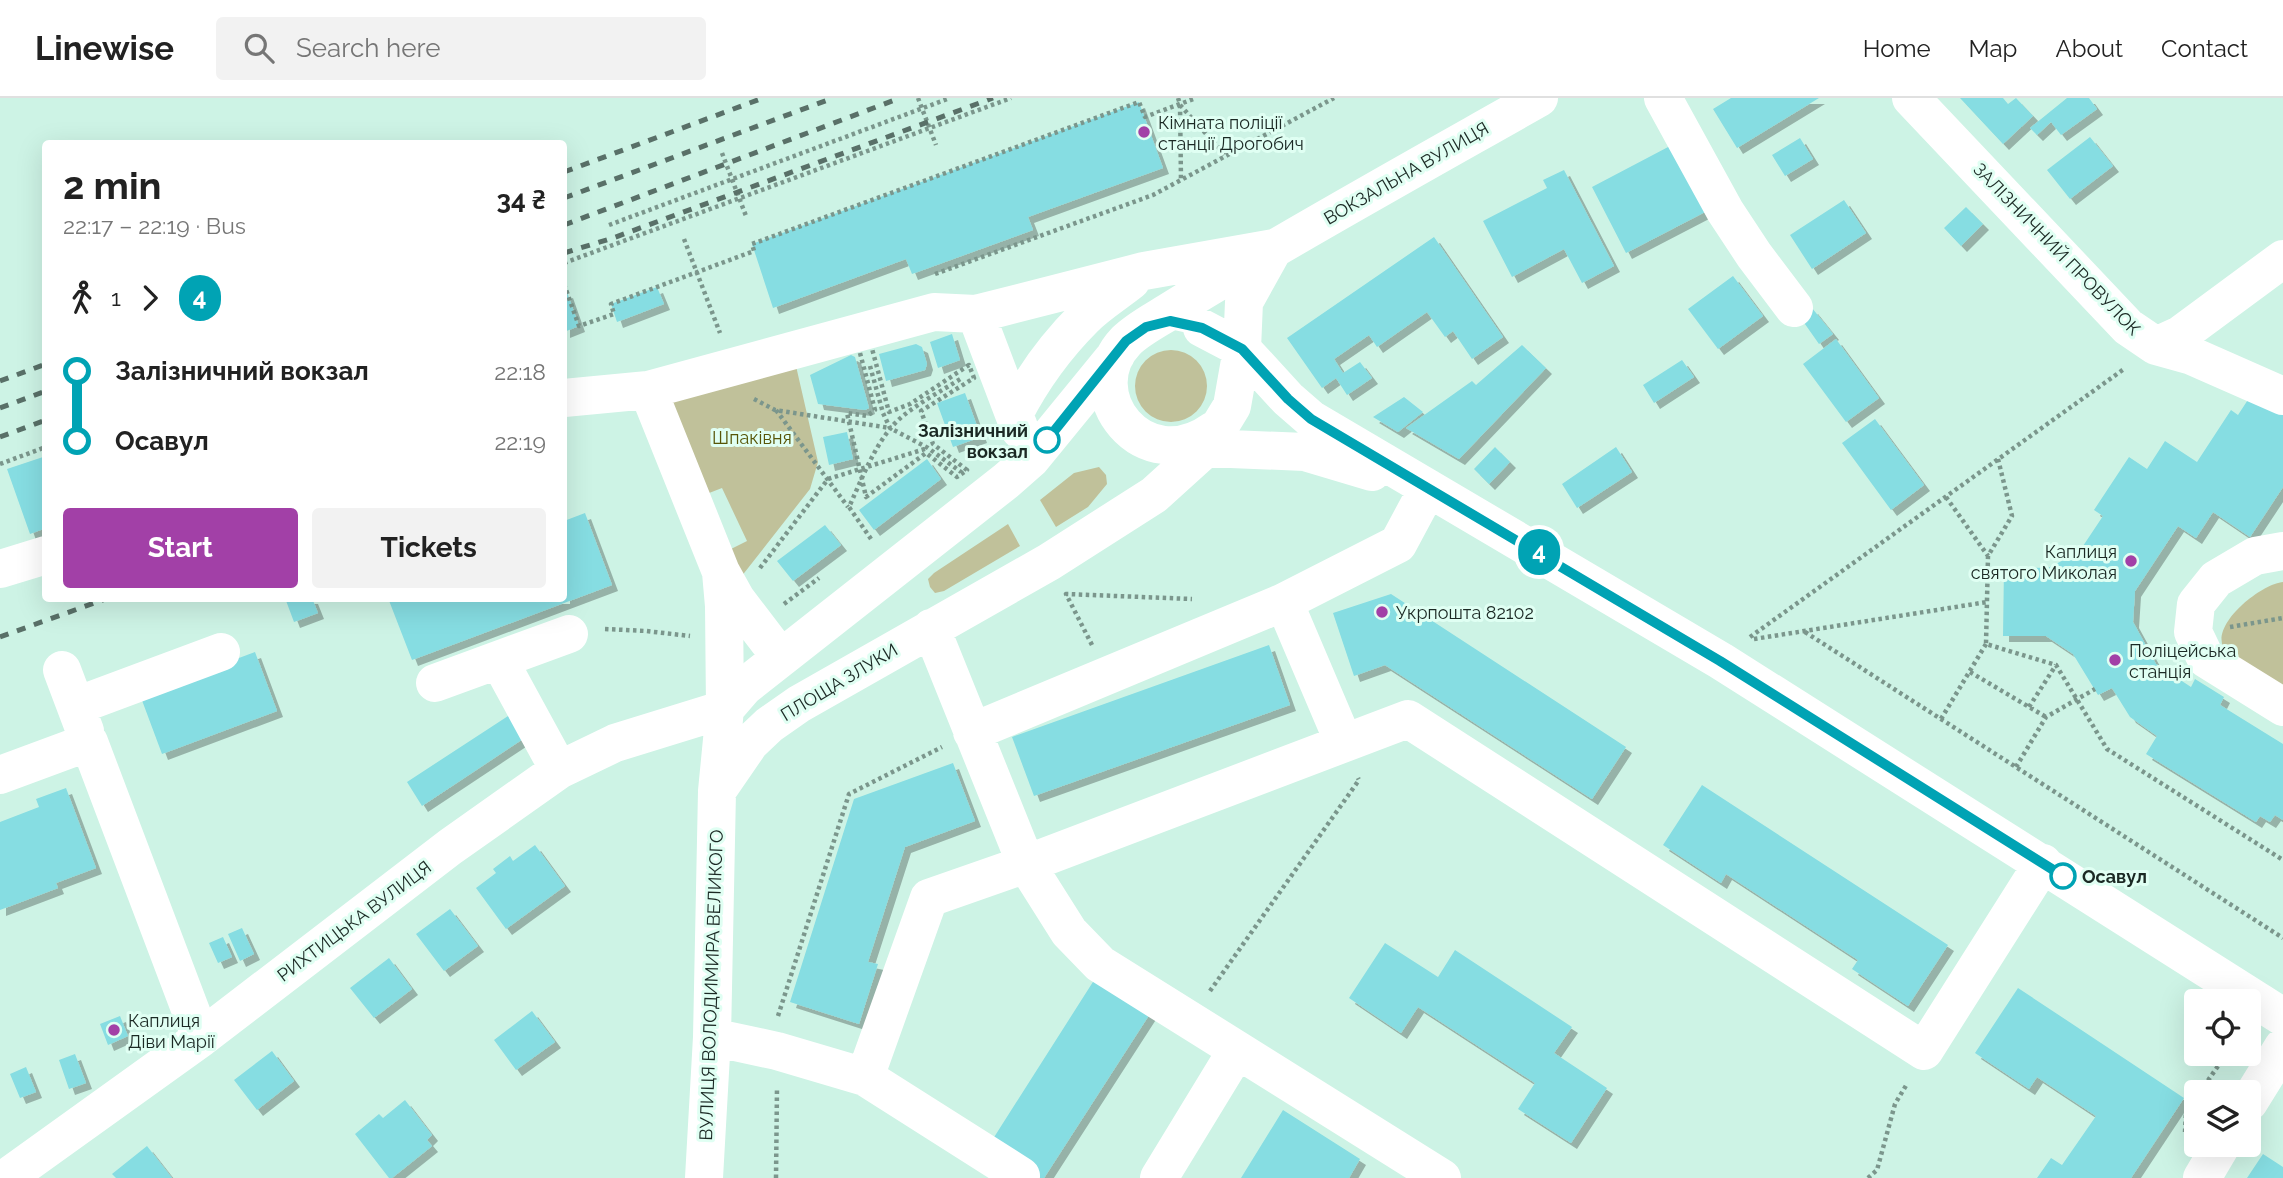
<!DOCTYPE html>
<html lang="en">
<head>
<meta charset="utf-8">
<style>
	:root { --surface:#fff; --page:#f2f2f2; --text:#222; --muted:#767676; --line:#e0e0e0; --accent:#a240a7 }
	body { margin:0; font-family:Raleway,sans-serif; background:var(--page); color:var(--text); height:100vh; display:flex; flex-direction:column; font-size:26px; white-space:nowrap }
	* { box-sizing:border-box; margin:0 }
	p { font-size:23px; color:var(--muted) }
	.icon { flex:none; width:38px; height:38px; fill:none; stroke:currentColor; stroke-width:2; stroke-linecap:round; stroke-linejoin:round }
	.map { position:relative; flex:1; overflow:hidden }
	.drawer { position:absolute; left:42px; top:42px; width:525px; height:462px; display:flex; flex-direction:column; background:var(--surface); border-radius:7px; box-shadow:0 7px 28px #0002 }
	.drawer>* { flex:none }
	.badge { padding:0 14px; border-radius:23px; font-size:24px; line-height:46px }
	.fabs { position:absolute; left:2184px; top:891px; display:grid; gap:14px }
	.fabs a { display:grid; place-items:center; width:77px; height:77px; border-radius:7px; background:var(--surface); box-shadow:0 7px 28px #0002; font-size:35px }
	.map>.badge { position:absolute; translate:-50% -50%; box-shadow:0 0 0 4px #fff }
	.legs { display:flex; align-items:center; gap:10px; height:77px; padding:0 21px; font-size:23px }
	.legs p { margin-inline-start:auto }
	.summary { display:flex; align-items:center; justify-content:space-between; height:119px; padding:0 21px }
	h1 { font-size:38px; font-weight:700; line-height:52px }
	.primary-button { display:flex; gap:14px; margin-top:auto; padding:14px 21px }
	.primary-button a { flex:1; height:80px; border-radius:7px; background:var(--accent); color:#fff; font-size:28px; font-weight:700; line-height:80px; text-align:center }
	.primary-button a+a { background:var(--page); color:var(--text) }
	ul { padding:0 21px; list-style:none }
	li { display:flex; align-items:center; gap:24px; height:70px; font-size:26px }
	li i { display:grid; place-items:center; width:10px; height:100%; margin:0 9px; background:currentColor }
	li i::after { content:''; width:18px; height:18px; margin:-9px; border:5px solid; border-radius:50%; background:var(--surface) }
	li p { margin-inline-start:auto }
	li:first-child i { background:linear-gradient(#0000 50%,currentColor 0) }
	li:last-child i { background:linear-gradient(currentColor 50%,#0000 0) }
	header { display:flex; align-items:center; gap:42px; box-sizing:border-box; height:98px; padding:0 35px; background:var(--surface); border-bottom:2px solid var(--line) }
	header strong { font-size:33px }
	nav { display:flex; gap:38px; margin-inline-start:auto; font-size:24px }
	.search { width:490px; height:63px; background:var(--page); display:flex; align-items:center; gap:18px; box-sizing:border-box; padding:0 24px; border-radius:7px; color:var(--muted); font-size:26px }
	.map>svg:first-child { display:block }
	.green { fill:#c0c19a }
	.building { fill:#86dde2; filter:url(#shadow) }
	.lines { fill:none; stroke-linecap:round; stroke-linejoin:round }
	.path { stroke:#7b968c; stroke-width:4.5; stroke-dasharray:3.5 3.5; stroke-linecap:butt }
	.minor { stroke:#fff; stroke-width:38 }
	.rail { stroke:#597068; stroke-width:5; stroke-dasharray:9 9; stroke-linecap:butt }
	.line-1-casing { stroke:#fff; stroke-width:16 }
	.line-1 { stroke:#00a3b4; stroke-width:10 }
	.poi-dot { fill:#a240a7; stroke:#e0fff3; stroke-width:2.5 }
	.stop-1-dot { fill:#fff; stroke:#00a3b4; stroke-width:3.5 }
	.labels { text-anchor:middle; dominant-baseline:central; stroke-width:6; stroke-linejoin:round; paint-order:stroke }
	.poi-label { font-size:18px; fill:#1b2924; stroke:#e0fff3; text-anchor:start }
	.street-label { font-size:18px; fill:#1b2924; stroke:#e0fff3 }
	.stop-label { font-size:18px; font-weight:bold; fill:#1b2924; stroke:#e0fff3; text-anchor:end }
	.park-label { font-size:18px; fill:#575507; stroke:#e0fff3 }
</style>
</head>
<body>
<header>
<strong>Linewise</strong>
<div class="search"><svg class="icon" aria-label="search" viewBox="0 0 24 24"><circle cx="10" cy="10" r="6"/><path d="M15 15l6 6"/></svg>Search here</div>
<nav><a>Home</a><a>Map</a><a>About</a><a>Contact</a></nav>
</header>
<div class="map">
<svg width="2283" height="1080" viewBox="0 0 2283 1080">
	<defs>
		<filter id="shadow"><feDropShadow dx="6" dy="6" stdDeviation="0" flood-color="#0004"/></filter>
	</defs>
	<rect width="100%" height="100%" fill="#cdf3e5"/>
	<path class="green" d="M1135 288a36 36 0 1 1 72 0a36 36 0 1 1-72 0Z
		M 796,268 L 818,364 L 810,391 L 741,479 L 727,453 L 747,443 L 722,390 L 704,397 L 665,304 Z
		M 1099,369 L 1106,377 L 1107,386 L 1088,409 L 1056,429 L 1040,402 L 1074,375 Z
		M 1008,426 L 1020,448 L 944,493 L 935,495 L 930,489 L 928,481 L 934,475 Z
		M 2283,484 L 2283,591 C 2269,582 2237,566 2227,555 C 2204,531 2260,486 2283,484 Z"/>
	<path class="building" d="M 1731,0 L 1819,0 L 1737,50 L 1713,11 Z
		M 1960,0 L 2003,0 L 2008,6 L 2016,0 L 2033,18 L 2003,46 Z
		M 2067,0 L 2089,0 L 2097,11 L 2061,37 L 2051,24 L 2037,37 L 2030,30 Z
		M 1139,4 L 1163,70 L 1028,119 L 1033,132 L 912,176 L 906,161 L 773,210 L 752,146 Z
		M 2090,39 L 2113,68 L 2070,101 L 2047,72 Z
		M 1800,40 L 1813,61 L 1785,78 L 1772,57 Z
		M 1670,48 L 1705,114 L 1626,155 L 1592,89 Z
		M 1564,72 L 1614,168 L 1582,185 L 1564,151 L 1512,179 L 1483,123 L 1547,90 L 1543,82 Z
		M 1844,102 L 1866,135 L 1812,171 L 1790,137 Z
		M 1966,109 L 1983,126 L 1961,148 L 1944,130 Z
		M 1434,139 L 1503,239 L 1472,261 L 1453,233 L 1445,239 L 1427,214 L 1377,249 L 1369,237 L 1334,261 L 1343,275 L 1360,264 L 1372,280 L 1347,297 L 1336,280 L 1322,290 L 1287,240 Z
		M 1733,178 L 1763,218 L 1718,251 L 1688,211 Z
		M 657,189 L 664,206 L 617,224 L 611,206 Z
		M 567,194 L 579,228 L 564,234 L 564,195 Z
		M 1812,210 L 1833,236 L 1819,246 L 1800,219 Z
		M 952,236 L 960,262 L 938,270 L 930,244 Z
		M 1836,241 L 1879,300 L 1846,324 L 1803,266 Z
		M 916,246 L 922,249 L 927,266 L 925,272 L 886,283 L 879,256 Z
		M 1522,247 L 1546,270 L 1459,361 L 1406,330 L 1472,283 L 1476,287 Z
		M 851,257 L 855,259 L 869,310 L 865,312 L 818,306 L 810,277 Z
		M 1682,262 L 1694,279 L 1654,305 L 1643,287 Z
		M 2253,294 L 2283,313 L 2283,389 L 2250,439 L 2213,414 L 2196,440 L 2178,428 L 2135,493 L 2133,524 L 2156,566 L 2191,589 L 2195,581 L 2224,599 L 2220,607 L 2283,646 L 2283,722 L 2275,717 L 2270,724 L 2260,718 L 2256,724 L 2146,656 L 2157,638 L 2130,619 L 2112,590 L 2098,597 L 2073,556 L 2046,538 L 2003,538 L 2004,469 L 2048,470 L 2079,454 L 2103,418 L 2094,412 L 2129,359 L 2147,371 L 2165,343 L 2197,364 L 2231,312 L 2238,317 Z
		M 965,295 L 981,339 L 953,349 L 937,305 Z
		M 1404,299 L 1423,314 L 1398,334 L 1373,319 Z
		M 1875,321 L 1924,387 L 1891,412 L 1842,345 Z
		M 847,334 L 853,361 L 829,367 L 823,339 Z
		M 1495,349 L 1510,364 L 1489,386 L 1474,371 Z
		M 1616,349 L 1632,374 L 1577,410 L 1562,386 Z
		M 46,358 L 46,430 L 30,436 L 7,371 Z
		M 927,361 L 941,381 L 874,432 L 859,412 Z
		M 585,415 L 612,487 L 412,562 L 388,500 L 564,500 L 564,423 Z
		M 825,427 L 841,447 L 793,483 L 777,463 Z
		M 1391,496 L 1626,649 L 1592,701 L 1385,567 L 1354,578 L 1333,515 Z
		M 285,500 L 312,500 L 318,515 L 294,524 Z
		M 1269,547 L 1290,607 L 1034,698 L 1012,639 Z
		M 255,554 L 277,613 L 162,656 L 140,597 Z
		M 511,616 L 526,639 L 422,708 L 407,684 Z
		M 953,665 L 975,723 L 905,749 L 868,864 L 878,866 L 859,926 L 790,904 L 854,701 Z
		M 1702,687 L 1948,847 L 1908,908 L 1852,871 L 1858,862 L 1726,776 L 1721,785 L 1663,747 Z
		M 66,690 L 96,770 L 56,785 L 58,790 L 0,812 L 0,724 L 39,709 L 36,701 Z
		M 535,747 L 565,788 L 506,831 L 476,790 L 496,775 L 493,771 L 510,758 L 513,763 Z
		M 450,811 L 478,848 L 444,873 L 416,836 Z
		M 242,830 L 254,856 L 240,863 L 228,836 Z
		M 223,839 L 232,859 L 218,865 L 209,845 Z
		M 1385,845 L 1438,879 L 1455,852 L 1572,929 L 1554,955 L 1607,990 L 1571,1045 L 1518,1011 L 1535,985 L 1418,909 L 1401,935 L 1349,900 Z
		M 389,860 L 412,891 L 374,920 L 350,890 Z
		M 1098,876 L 1153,911 L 1044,1080 L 1020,1080 L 991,1044 Z
		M 2018,890 L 2184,1000 L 2131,1080 L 2037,1080 L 2051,1060 L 2062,1067 L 2096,1018 L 2037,979 L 2029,991 L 1975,955 Z
		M 532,913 L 555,944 L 516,972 L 494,942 Z
		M 120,918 L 128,938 L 108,947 L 100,926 Z
		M 272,953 L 294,983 L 257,1012 L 234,982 Z
		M 75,956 L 86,985 L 69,991 L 59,962 Z
		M 26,969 L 36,994 L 20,1000 L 10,976 Z
		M 405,1002 L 432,1037 L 427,1042 L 432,1048 L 392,1080 L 389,1080 L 355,1036 L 379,1016 L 383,1020 Z
		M 1283,1012 L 1360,1061 L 1349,1080 L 1241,1080 Z
		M 147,1048 L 172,1080 L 116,1080 L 112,1076 Z
		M 2263,1056 L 2283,1069 L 2283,1080 L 2247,1080 Z"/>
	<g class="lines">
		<path class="path" d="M 918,0 L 936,47
			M 1178,0 L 1180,6 L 1181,82
			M 1180,7 L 1226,58
			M 722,55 L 746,118
			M 609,127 L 950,0
			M 684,141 L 720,235
			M 564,165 L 1011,0
			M 935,176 L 1153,97 L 1334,0
			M 564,186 L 579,228 L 614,216 L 611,206 L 754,153 L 752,146 L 1139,4 L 1145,19 L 1196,0
			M 867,232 L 889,314 L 910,306 L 969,267 L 974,280 L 921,313 L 933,346 L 967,372 L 957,379 L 926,355 L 866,399 L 847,315 L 867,318 L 875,312 L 855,236 Z
			M 870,268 L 883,315 L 890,330 L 928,350 L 961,374
			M 754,301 L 775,312 L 890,330
			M 776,312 L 848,409
			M 1998,361 L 2012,418 L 1988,458 L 1986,546 L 2056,567 L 2107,651 L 2283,762
			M 0,366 L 46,349
			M 1946,399 L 1988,458
			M 871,441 L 849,409 C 861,383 872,353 890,331 C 904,312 942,293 962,280
			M 760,470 L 828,381 L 928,350
			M 784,506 L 819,480
			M 2230,529 L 2283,520
			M 605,531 L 646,533 L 690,538
			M 1805,534 L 2283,840
			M 1750,539 L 2124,271
			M 1754,541 L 1987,504
			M 1092,547 L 1066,496 L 1192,501
			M 2153,560 L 2164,553
			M 1970,574 L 2046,619
			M 2029,609 L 2056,567
			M 1941,621 L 1986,546
			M 2016,669 L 2046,619 L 2095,591
			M 1210,893 L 1359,682 L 1358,680
			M 778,918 L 849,696 L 942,649
			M 2200,994 L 2218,968
			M 2185,1034 L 2186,1014 L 2196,1000
			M 776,1080 L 777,990
			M 1868,1080 L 1877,1072 L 1895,1006 L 1907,986"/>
		<path class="minor" d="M 1663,0 L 1725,113 L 1754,157 L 1794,210
			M 1911,0 L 2128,229 L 2156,248 L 2180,237 L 2283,161
			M 976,216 L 1020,332
			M 1202,230 L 1242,251 L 1288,301 L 1311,321 L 1721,563 L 2283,919
			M 2156,248 L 2192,258 L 2283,298
			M 648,292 L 721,474 L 736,501 L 781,560
			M 564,300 L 648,292 L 934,214 L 976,216 L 1144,173 L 1274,150
			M 1014,316 C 1032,281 1056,248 1084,220 C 1098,206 1116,195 1131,183
			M 1214,332 C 1143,383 1076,295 1126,243 C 1138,231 1156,222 1170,213 C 1194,198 1219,183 1243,169 C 1341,111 1440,56 1539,0
			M 1183,349 L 1305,354 L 1372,374
			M 2283,453 L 2255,458 L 2216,481 L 2196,506 L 2193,534 L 2206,561 L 2283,609
			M 0,471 L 46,457
			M 931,530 L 1026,766 L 1069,834 L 1100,866 L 1442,1080
			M 499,562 L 559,672
			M 62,572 L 85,633
			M 435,585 L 569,536
			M 76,608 L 221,554
			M 725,611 L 744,589 L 1006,383 L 1031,361 L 1116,257
			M 972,634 L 1284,504
			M 1344,645 L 1284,504 L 1398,446 L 1428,390
			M 0,677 L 89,644 L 201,940
			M 717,693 L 750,645 L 769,627 L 799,606 L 1049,464 L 1154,397 L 1207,349 L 1232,308 L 1242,251 L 1244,204 L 1274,150
			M 712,939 L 777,953 L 865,979 L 1021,1078
			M 865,979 L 929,800 L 1026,766 L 1408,621 L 1924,953 L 2043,765
			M 2249,1004 L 2283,949
			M 6,1080 L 201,940 L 450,749 L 559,672 L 615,645 L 725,611
			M 704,1080 L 712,939 L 717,693 L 725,611 L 724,508 L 721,474
			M 1159,1080 L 1237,952
			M 2202,1080 L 2222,1046"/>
		<path class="rail" d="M 564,74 L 763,0
			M 564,100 L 833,0
			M 564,127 L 900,0
			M 564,155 L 613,140 L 993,0
			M 0,283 L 46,266
			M 0,310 L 46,293
			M 0,339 L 46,322
			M 0,539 L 108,500"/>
	</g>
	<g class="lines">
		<defs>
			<path id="line-1" d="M 1047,342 L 1126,243 L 1146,229 L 1170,223 L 1202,230 L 1242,251 L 1288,301 L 1311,321 L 1720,563 L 2063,778"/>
		</defs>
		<use href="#line-1" class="line-1-casing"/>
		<use href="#line-1" class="line-1"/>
	</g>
	<g class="poi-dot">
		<circle cx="1144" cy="34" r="7"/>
		<circle cx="2131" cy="463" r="7"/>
		<circle cx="1382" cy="514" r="7"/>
		<circle cx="2115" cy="562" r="7"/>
		<circle cx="114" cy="932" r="7"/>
	</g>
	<g class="stop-1-dot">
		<circle cx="1047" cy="342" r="12"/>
		<circle cx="2063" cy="778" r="12"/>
	</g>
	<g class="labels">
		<g class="poi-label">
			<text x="1158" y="24">Кімната поліції<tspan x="1158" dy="21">станції Дрогобич</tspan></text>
			<text x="2117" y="453" text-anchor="end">Каплиця<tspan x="2117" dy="21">святого Миколая</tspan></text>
			<text x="1396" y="514">Укрпошта 82102</text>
			<text x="2129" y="552">Поліцейська<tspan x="2129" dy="21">станція</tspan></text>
			<text x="128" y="922">Каплиця<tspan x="128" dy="21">Діви Марії</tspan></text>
		</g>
		<g class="street-label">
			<text transform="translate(1406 75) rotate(-30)">ВОКЗАЛЬНА ВУЛИЦЯ</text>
			<text transform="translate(2057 151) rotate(46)">ЗАЛІЗНИЧНИЙ ПРОВУЛОК</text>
			<text transform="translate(839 584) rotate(-31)">ПЛОЩА ЗЛУКИ</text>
			<text transform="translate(354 823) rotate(-37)">РИХТИЦЬКА ВУЛИЦЯ</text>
			<text transform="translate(711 887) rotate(-88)">ВУЛИЦЯ ВОЛОДИМИРА ВЕЛИКОГО</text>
		</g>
		<g class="stop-label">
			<text x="1028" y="332">Залізничний<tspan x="1028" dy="21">вокзал</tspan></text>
			<text x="2082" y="778" text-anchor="start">Осавул</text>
		</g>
		<g class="park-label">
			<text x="752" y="339">Шпаківня</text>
		</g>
	</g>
</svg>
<div class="fabs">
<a><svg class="icon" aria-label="locate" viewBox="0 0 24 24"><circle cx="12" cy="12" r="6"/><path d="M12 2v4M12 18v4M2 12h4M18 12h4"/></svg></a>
<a><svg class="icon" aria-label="layers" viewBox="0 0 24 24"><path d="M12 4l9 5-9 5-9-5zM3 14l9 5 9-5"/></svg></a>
</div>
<b class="badge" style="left:1539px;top:454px;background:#00a3b4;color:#fff">4</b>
<section class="drawer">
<div class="summary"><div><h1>2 min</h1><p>22:17 – 22:19 · Bus</p></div><b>34 ₴</b></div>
<div class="legs"><svg class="icon" aria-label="walk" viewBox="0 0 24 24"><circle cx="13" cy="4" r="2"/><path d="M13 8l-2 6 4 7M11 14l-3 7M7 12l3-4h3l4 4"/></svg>1<svg class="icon" aria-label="forward" viewBox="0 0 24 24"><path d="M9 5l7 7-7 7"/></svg><b class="badge" style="background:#00a3b4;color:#fff">4</b></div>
<ul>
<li><i style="color:#00a3b4"></i><b>Залізничний вокзал</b><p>22:18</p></li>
<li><i style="color:#00a3b4"></i><b>Осавул</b><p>22:19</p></li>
</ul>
<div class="primary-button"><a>Start</a><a>Tickets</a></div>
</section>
</div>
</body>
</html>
